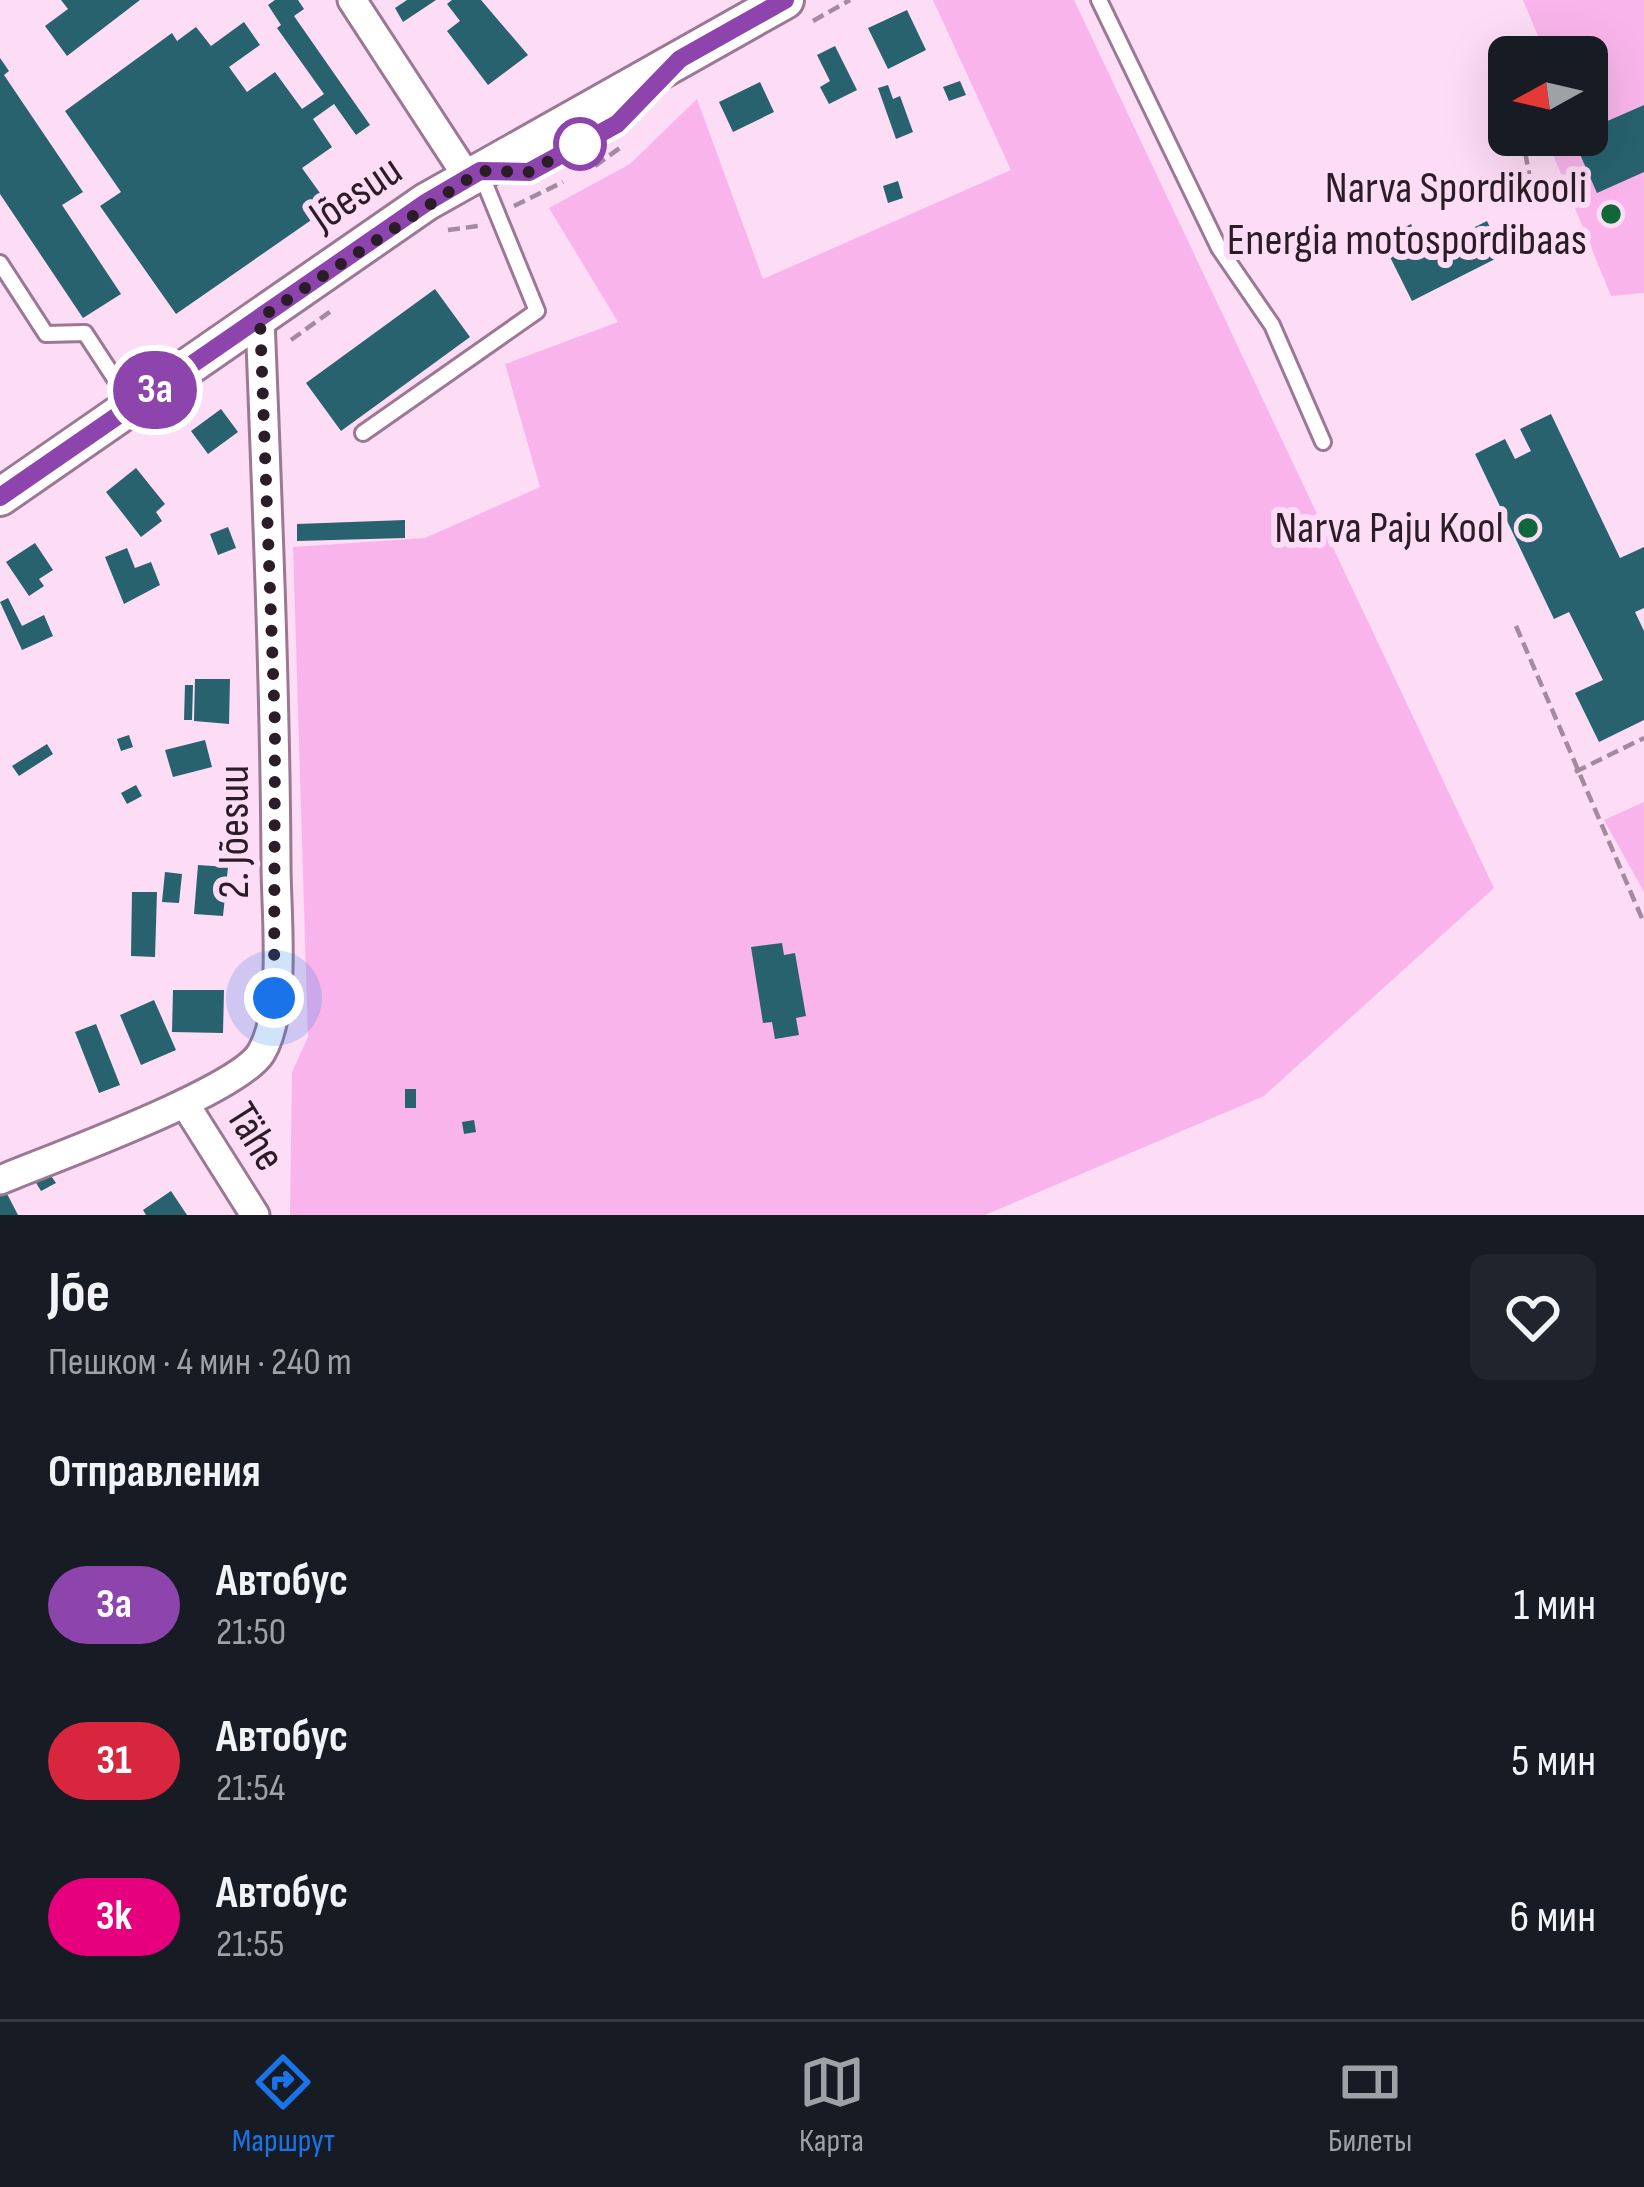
<!DOCTYPE html>
<html lang="ru">
<head>
<meta charset="utf-8">
<style>
	:root { --surface:#171b24; --page:#20242c; --text:#f1f3f6; --muted:#9ea1a6; --line:#363941; --accent:#1a73e8 }
	body { margin:0; font-family:"Sofia Sans Condensed",sans-serif; background:var(--page); color:var(--text); height:100vh; display:flex; flex-direction:column; font-size:45px; white-space:nowrap }
	* { box-sizing:border-box; margin:0 }
	p { font-size:39px; color:var(--muted) }
	.icon { flex:none; width:66px; height:66px; fill:none; stroke:currentColor; stroke-width:2; stroke-linecap:round; stroke-linejoin:round }
	.map { position:relative; height:1215px; overflow:hidden }
	.details { display:flex; flex-direction:column; background:var(--surface); flex:1 }
	.details>* { flex:none }
	.badge { padding:0 24px; border-radius:39px; font-size:42px; line-height:78px }
	.needle { width:78px; rotate:262deg }
	.fabs { position:absolute; left:1488px; top:36px; display:grid; gap:24px }
	.fabs a { display:grid; place-items:center; width:120px; height:120px; border-radius:18px; background:var(--surface); box-shadow:0 12px 48px #0002; font-size:60px }
	.you { position:absolute; width:60px; height:60px; margin:-30px; border:9px solid #fff; border-radius:50%; background:#1a73e8; box-shadow:0 0 0 18px #1a73e833 }
	.map>.badge { position:absolute; translate:-50% -50%; box-shadow:0 0 0 6px #fff }
	h2 { padding:0 48px; font-size:45px; line-height:108px }
	.round { display:grid; place-items:center; flex:none; width:126px; height:126px; border-radius:18px; background:var(--page) }
	.overview { display:flex; align-items:center; justify-content:space-between; height:204px; padding:0 48px }
	h1 { font-size:57px; font-weight:700; line-height:90px }
	ul { padding:0; list-style:none }
	li { display:flex; align-items:center; gap:36px; height:156px; padding:0 48px }
	li div { flex:1 }
	li b { display:block; font-size:45px }
	li em { font-style:normal }
	li .badge { min-width:132px; font-weight:700; text-align:center }
	.tab-bar { display:flex; justify-content:space-around; align-items:center; height:168px; border-top:3px solid var(--line); background:var(--surface); font-size:33px; color:var(--muted) }
	.tab-bar a { display:grid; justify-items:center; gap:6px }
	.tab-bar .on { color:var(--accent) }
	.map>svg:first-child { display:block }
	.green { fill:#f9b5eb }
	.building { fill:#27626e }
	.lines { fill:none; stroke-linecap:round; stroke-linejoin:round }
	.service-casing { stroke:#9c7894; stroke-width:20 }
	.minor-casing { stroke:#9c7894; stroke-width:33 }
	.tertiary-casing { stroke:#9c7894; stroke-width:42 }
	.path { stroke:#a38a9d; stroke-width:4.5; stroke-dasharray:12 6; stroke-linecap:butt }
	.service { stroke:#fff; stroke-width:14 }
	.minor { stroke:#fff; stroke-width:27 }
	.tertiary { stroke:#fff; stroke-width:36 }
	.line-casing { stroke:#fff; stroke-width:27 }
	.line { stroke:#8e44ad; stroke-width:18 }
	.walk { stroke:#2b1d28; stroke-width:12; stroke-dasharray:0 21.6 }
	.stop-dot { fill:#fff; stroke:#8e44ad; stroke-width:6 }
	.poi-dot { fill:#106739; stroke:#fddcf5; stroke-width:4.5 }
	.labels { text-anchor:middle; dominant-baseline:central; stroke-width:12; stroke-linejoin:round; paint-order:stroke }
	.poi-label { font-size:45px; fill:#2b1d28; stroke:#fddcf5; text-anchor:end }
	.street-label { font-size:45px; fill:#2b1d28; stroke:#fddcf5 }
</style>
</head>
<body>
<div class="map">
<svg width="1644" height="1215" viewBox="0 0 1644 1215">
	<rect width="100%" height="100%" fill="#fddcf5"/>
	<path class="green" d="M 933,0 L 1074,0 L 1494,888 L 1264,1096 L 985,1215 L 290,1215 L 292,1072 L 308,1037 L 293,547 L 425,538 L 540,487 L 505,364 L 618,322 L 549,208 L 630,164 L 697,99 L 763,279 L 1011,170 Z
		M 1523,0 L 1644,0 L 1644,293 L 1611,296 L 1545,135 L 1587,135 L 1587,57 L 1547,57 Z
		M 1644,802 L 1644,892 L 1604,820 Z"/>
	<path class="building" d="M 61,0 L 140,0 L 67,56 L 45,26 L 68,9 Z
		M 275,0 L 298,0 L 304,9 L 294,16 L 370,125 L 356,135 L 334,104 L 313,119 L 332,147 L 302,168 L 330,207 L 176,314 L 100,206 L 121,192 L 65,111 L 172,33 L 177,41 L 196,27 L 211,46 L 244,22 L 260,45 L 229,67 L 247,92 L 275,72 L 302,109 L 324,94 L 277,28 L 281,25 L 268,5 Z
		M 407,0 L 436,0 L 403,22 L 395,8 Z
		M 452,0 L 481,0 L 528,55 L 488,85 L 447,31 L 460,21 L 447,4 Z
		M 907,10 L 926,50 L 888,69 L 868,28 Z
		M 835,46 L 857,90 L 829,104 L 820,87 L 830,81 L 817,55 Z
		M 0,58 L 9,71 L 4,75 L 83,192 L 62,205 L 121,294 L 83,318 L 0,194 Z
		M 960,81 L 966,95 L 949,101 L 943,87 Z
		M 760,82 L 774,112 L 733,132 L 719,102 Z
		M 888,85 L 893,99 L 900,96 L 913,132 L 896,139 L 878,88 Z
		M 1644,105 L 1644,172 L 1597,193 L 1572,136 L 1587,135 L 1587,130 Z
		M 898,181 L 903,198 L 888,203 L 883,186 Z
		M 1487,221 L 1503,255 L 1412,301 L 1381,239 L 1411,224 L 1425,252 Z
		M 435,289 L 470,337 L 341,431 L 306,383 Z
		M 221,409 L 238,432 L 208,454 L 191,431 Z
		M 1551,414 L 1620,558 L 1644,547 L 1644,608 L 1635,612 L 1644,631 L 1644,720 L 1599,742 L 1575,693 L 1603,680 L 1569,612 L 1554,619 L 1475,454 L 1505,439 L 1515,459 L 1531,451 L 1520,429 Z
		M 136,468 L 165,504 L 156,512 L 162,521 L 141,537 L 106,492 Z
		M 405,520 L 405,538 L 297,541 L 297,524 Z
		M 228,527 L 236,548 L 218,555 L 210,534 Z
		M 35,543 L 53,570 L 39,579 L 44,586 L 29,596 L 6,562 Z
		M 127,548 L 135,568 L 151,562 L 160,585 L 124,604 L 105,557 Z
		M 8,598 L 22,626 L 44,615 L 53,636 L 22,650 L 0,602 Z
		M 195,679 L 230,679 L 229,724 L 194,721 Z
		M 185,685 L 193,685 L 192,720 L 184,720 Z
		M 129,735 L 133,747 L 121,751 L 117,739 Z
		M 205,740 L 212,767 L 173,777 L 165,750 Z
		M 47,744 L 53,754 L 19,776 L 12,766 Z
		M 136,785 L 142,796 L 127,804 L 121,793 Z
		M 198,865 L 228,867 L 223,916 L 194,914 Z
		M 165,872 L 182,874 L 179,903 L 162,902 Z
		M 132,892 L 157,892 L 155,957 L 131,956 Z
		M 782,943 L 784,955 L 795,953 L 806,1016 L 796,1018 L 799,1035 L 775,1039 L 772,1022 L 763,1023 L 751,947 Z
		M 173,990 L 224,990 L 223,1033 L 172,1032 Z
		M 154,1000 L 176,1050 L 141,1065 L 120,1015 Z
		M 96,1024 L 120,1085 L 99,1093 L 75,1032 Z
		M 405,1089 L 416,1089 L 416,1108 L 405,1108 Z
		M 474,1120 L 476,1132 L 464,1134 L 462,1122 Z
		M 49,1173 L 56,1183 L 41,1191 L 35,1181 Z
		M 5,1190 L 18,1215 L 0,1215 L 0,1193 Z
		M 171,1191 L 187,1215 L 146,1215 L 143,1210 Z"/>
	<g class="lines">
		<defs>
			<path id="service" d="M 1099,0 L 1219,248 L 1272,325 L 1323,442
				M 499,171 C 553,172 609,133 645,95
				M 0,263 L 46,334 L 85,333 L 130,402
				M 363,433 L 537,311 L 481,174"/>
			<path id="minor" d="M 352,0 L 468,178
				M 185,1104 L 255,1215
				M 0,1180 C 50,1159 237,1092 261,1053 C 287,1010 276,914 276,864 C 275,682 267,500 260,318"/>
			<path id="tertiary" d="M 0,497 L 426,202 L 785,0"/>
		</defs>
		<use href="#service" class="service-casing"/>
		<use href="#minor" class="minor-casing"/>
		<use href="#tertiary" class="tertiary-casing"/>
		<path class="path" d="M 813,21 L 850,0
			M 1522,135 L 1532,190
			M 595,166 L 624,145
			M 514,206 L 563,182
			M 448,230 L 478,226
			M 291,340 L 331,311
			M 1516,626 L 1644,923
			M 1575,772 L 1644,738"/>
		<use href="#service" class="service"/>
		<use href="#minor" class="minor"/>
		<use href="#tertiary" class="tertiary"/>
	</g>
	<g class="lines">
		<defs>
			<path id="line" d="M 0,497 L 427,202 L 480,171 L 529,172 L 617,124 L 680,59 L 785,0"/>
		</defs>
		<use href="#line" class="line-casing"/>
		<use href="#line" class="line"/>
		<path class="walk" d="M 274,998 L 275,726 L 260,318 L 480,171 L 529,172 L 580,144"/>
	</g>
	<circle class="stop-dot" cx="580" cy="144" r="24"/>
	<g class="poi-dot">
		<circle cx="1611" cy="214" r="12"/>
		<circle cx="1528" cy="528" r="12"/>
	</g>
	<g class="labels">
		<g class="poi-label">
			<text x="1587" y="188">Narva Spordikooli<tspan x="1587" dy="52">Energia motospordibaas</tspan></text>
			<text x="1504" y="528">Narva Paju Kool</text>
		</g>
		<g class="street-label">
			<text transform="translate(356 194) rotate(-34)">Jõesuu</text>
			<text transform="translate(234 832) rotate(-90)">2. Jõesuu</text>
			<text transform="translate(255 1137) rotate(58)">Tähe</text>
		</g>
	</g>
</svg>
<div class="fabs">
<a><svg class="needle" viewBox="-14 -14 28 28"><path d="M0-13l5 13h-10z" fill="#e53935"/><path d="M0 13l5-13h-10z" fill="#9ea1a6"/></svg></a>
</div>
<div class="you" style="left:274px;top:998px"></div>
<b class="badge" style="left:155px;top:390px;background:#8e44ad;color:#fff">3a</b>
</div>
<section class="details">
<div class="overview"><div><h1>Jõe</h1><p>Пешком · 4 мин · 240 m</p></div><a class="round"><svg class="icon" aria-label="heart" viewBox="0 0 24 24"><path d="M12 20l-8-8c-3-5 5-10 8-4 3-6 11-1 8 4z"/></svg></a></div>
<h2>Отправления</h2>
<ul>
<li><span class="badge" style="background:#8e44ad;color:#fff">3a</span><div><b>Автобус</b><p>21:50</p></div><em>1 мин</em></li>
<li><span class="badge" style="background:#d7263d;color:#fff">31</span><div><b>Автобус</b><p>21:54</p></div><em>5 мин</em></li>
<li><span class="badge" style="background:#e6007e;color:#fff">3k</span><div><b>Автобус</b><p>21:55</p></div><em>6 мин</em></li>
</ul>
</section>
<nav class="tab-bar">
<a class="on"><svg class="icon" aria-label="directions" viewBox="0 0 24 24"><path d="M12 3l9 9-9 9-9-9zM9 14v-3h6M13 9l2 2-2 2"/></svg>Маршрут</a>
<a><svg class="icon" aria-label="map" viewBox="0 0 24 24"><path d="M3 6l6-2 6 2 6-2v14l-6 2-6-2-6 2zM9 4v14M15 6v14"/></svg>Карта</a>
<a><svg class="icon" aria-label="tickets" viewBox="0 0 24 24"><path d="M3 7h18v10H3zM15 7v10"/></svg>Билеты</a>
</nav>
</body>
</html>
